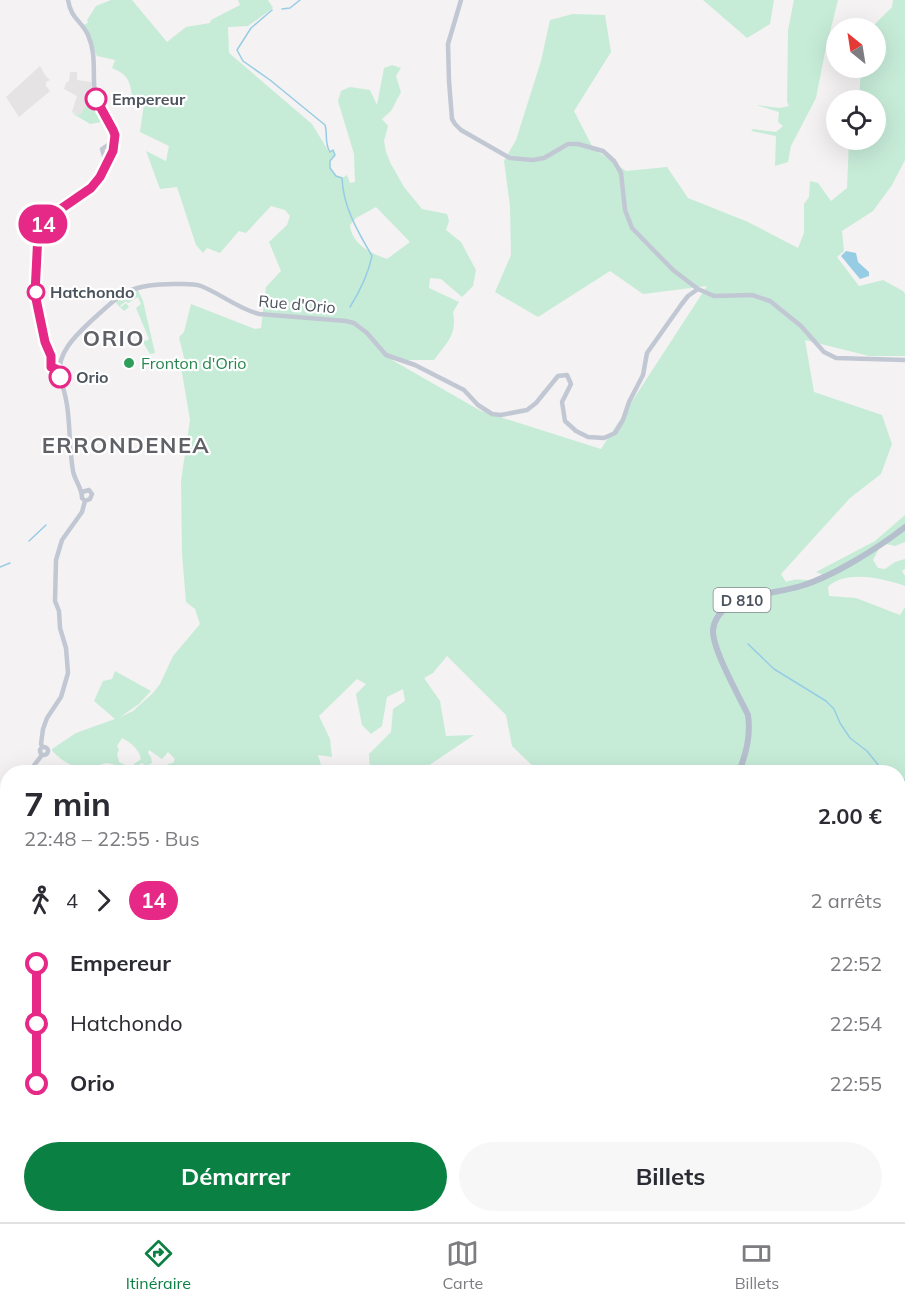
<!DOCTYPE html>
<html lang="fr">
<head>
<meta charset="utf-8">
<style>
	:root { --surface:#fff; --page:#f7f7f7; --text:#2b2b33; --muted:#7c7c81; --line:#e1e1e2; --accent:#0b8043 }
	body { margin:0; font-family:Mulish,sans-serif; background:var(--page); color:var(--text); height:100vh; display:flex; flex-direction:column; font-size:22px; white-space:nowrap }
	* { box-sizing:border-box; margin:0 }
	p { font-size:20px; color:var(--muted) }
	.icon { flex:none; width:33px; height:33px; fill:none; stroke:currentColor; stroke-width:2; stroke-linecap:round; stroke-linejoin:round }
	.map { position:relative; flex:1; overflow:hidden }
	.drawer { position:absolute; left:0px; top:765px; width:906px; height:458px; display:flex; flex-direction:column; background:var(--surface); border-radius:24px 24px 0 0; box-shadow:0 6px 24px #0002 }
	.drawer>* { flex:none }
	.badge { padding:0 12px; border-radius:20px; font-size:21px; line-height:39px }
	.needle { width:39px; rotate:330deg }
	.controls { position:absolute; left:826px; top:18px; display:grid; gap:12px }
	.controls a { display:grid; place-items:center; width:60px; height:60px; border-radius:50%; background:var(--surface); box-shadow:0 6px 24px #0002; font-size:30px }
	.map>.badge { position:absolute; translate:-50% -50%; box-shadow:0 0 0 3px #fff }
	.legs { display:flex; align-items:center; gap:9px; height:66px; padding:0 24px; font-size:20px }
	.legs p { margin-inline-start:auto }
	.headline { display:flex; align-items:center; justify-content:space-between; height:102px; padding:0 24px }
	h1 { font-size:33px; font-weight:700; line-height:45px }
	.cta { display:flex; gap:12px; margin-top:auto; padding:12px 24px }
	.cta a { flex:1; height:69px; border-radius:36px; background:var(--accent); color:#fff; font-size:24px; font-weight:700; line-height:69px; text-align:center }
	.cta a+a { background:var(--page); color:var(--text) }
	ul { padding:0 24px; list-style:none }
	li { display:flex; align-items:center; gap:21px; height:60px; font-size:22px }
	li i { display:grid; place-items:center; width:9px; height:100%; margin:0 8px; background:currentColor }
	li i::after { content:''; width:15px; height:15px; margin:-8px; border:4px solid; border-radius:50%; background:var(--surface) }
	li p { margin-inline-start:auto }
	li:first-child i { background:linear-gradient(#0000 50%,currentColor 0) }
	li:last-child i { background:linear-gradient(currentColor 50%,#0000 0) }
	.dock { display:flex; justify-content:space-around; align-items:center; height:84px; border-top:2px solid var(--line); background:var(--surface); font-size:16px; color:var(--muted) }
	.dock a { display:grid; justify-items:center; gap:3px }
	.dock .active { color:var(--accent) }
	.map>svg:first-child { display:block }
	.education { fill:#e5e3e3 }
	.green { fill:#c6ecd8; fill-rule:evenodd }
	.water { fill:#97cde4 }
	.lines { fill:none; stroke-linecap:round; stroke-linejoin:round }
	.stream { stroke:#97cde4; stroke-width:1.5 }
	.highway-casing { stroke:#7a8ba7; stroke-width:10 }
	.secondary { stroke:#c2c8d3; stroke-width:4.5 }
	.primary { stroke:#b5bfcd; stroke-width:6 }
	.highway { stroke:#8fa0bb; stroke-width:8 }
	.line-1-casing { stroke:#fff; stroke-width:14 }
	.line-1 { stroke:#e62987; stroke-width:9 }
	.stop-1-dot { fill:#fff; stroke:#e62987; stroke-width:3 }
	.leisure-dot { fill:#2e9e5b; stroke:#fff; stroke-width:2 }
	.labels { text-anchor:middle; dominant-baseline:central; stroke-width:4.5; stroke-linejoin:round; paint-order:stroke }
	.shield { fill:#fff; stroke:#81878e; stroke-width:1.5 }
	.shield-label { font-size:15px; font-weight:bold; fill:#4b535d }
	.stop-label { font-size:16px; font-weight:bold; fill:#4b535d; stroke:#fff; text-anchor:start }
	.street-label { font-size:16px; fill:#4b535d; stroke:#fff }
	.leisure-label { font-size:16px; fill:#27864d; stroke:#fff; text-anchor:start }
	.district-label { font-size:22px; font-weight:bold; letter-spacing:1.5px; fill:#5f6166; stroke:#fff }
</style>
</head>
<body>
<div class="map">
<svg width="905" height="1222" viewBox="0 0 905 1222">
	<rect width="100%" height="100%" fill="#f4f2f2"/>
	<path class="education" d="M 40,66 L 45,75 L 50,80 L 46,82 L 46,86 L 50,91 L 19,117 L 6,97 Z
		M 70,72 L 77,72 L 77,80 L 92,82 L 94,100 L 89,100 L 89,102 L 95,103 L 88,106 L 80,115 L 72,112 L 77,96 L 64,89 L 66,83 L 69,81 Z"/>
	<path class="green" d="M 111,0 L 132,0 L 167,42 L 186,27 L 210,23 L 211,20 L 240,5 L 238,0 L 268,0 L 273,8 L 248,26 L 228,27 L 229,53 L 312,124 L 329,152 L 333,150 L 335,155 L 330,161 L 330,168 L 336,176 L 342,178 L 347,175 L 350,183 L 355,182 L 354,154 L 338,101 L 341,91 L 350,87 L 370,90 L 377,105 L 384,68 L 392,65 L 401,68 L 396,76 L 401,92 L 391,111 L 382,119 L 388,126 L 384,141 L 386,152 L 391,164 L 404,187 L 422,209 L 447,214 L 449,221 L 446,230 L 461,242 L 476,270 L 473,286 L 462,297 L 441,279 L 430,278 L 429,288 L 459,302 L 453,312 C 457,335 448,341 434,360 L 392,360 L 481,411 L 601,449 L 707,286 L 643,294 L 610,271 L 538,317 L 495,292 L 511,255 L 510,206 L 504,161 L 516,140 L 541,61 L 550,20 L 573,14 L 605,15 L 611,52 L 574,111 L 593,148 L 626,171 L 667,167 L 688,198 L 748,222 L 798,248 L 804,233 L 804,204 L 809,197 L 810,181 L 818,183 L 831,201 L 847,188 L 849,140 L 876,140 L 876,100 L 859,100 L 861,68 L 876,68 L 876,28 L 871,28 L 892,7 L 893,0 L 905,0 L 905,160 L 892,185 L 873,211 L 842,231 L 844,251 L 837,257 L 859,286 L 883,280 L 903,291 L 905,294 L 905,356 L 869,356 L 805,340 L 814,392 L 882,415 L 892,444 L 881,474 L 850,498 L 781,574 L 786,582 C 806,575 808,586 828,577 L 816,572 L 875,541 L 905,515 L 905,542 L 895,546 L 882,543 L 873,560 L 878,568 L 885,569 L 895,562 L 905,559 L 905,569 L 902,571 L 905,576 L 905,586 C 885,579 845,569 828,587 L 829,596 L 856,598 L 900,615 L 905,607 L 905,909 L 898,907 L 898,772 L 578,772 L 577,771 L 539,772 L 512,746 L 506,715 L 447,656 L 433,673 L 424,678 L 440,701 L 446,736 L 474,735 L 419,772 L 370,772 L 369,754 L 391,732 L 393,709 L 405,701 L 403,689 L 387,697 L 382,726 L 371,734 L 362,725 L 356,694 L 366,684 L 357,679 L 319,716 L 330,739 L 332,757 L 318,755 L 323,772 L 180,772 L 177,767 L 171,769 L 168,767 L 168,764 L 173,763 L 175,759 L 168,752 L 162,759 L 149,750 L 148,753 L 151,757 L 152,763 L 146,766 L 142,763 L 139,765 L 138,772 C 125,772 116,763 106,763 C 100,764 93,768 87,769 C 76,770 61,760 53,752 L 52,749 L 76,733 L 115,719 L 94,701 L 103,681 L 112,679 L 115,671 L 151,691 L 139,704 L 120,717 L 133,711 L 153,693 L 160,684 L 173,656 L 200,624 L 195,609 L 186,602 L 182,554 L 181,481 L 190,420 L 181,367 L 185,362 L 179,337 L 184,332 L 191,304 L 255,329 L 261,328 L 266,287 L 281,271 L 269,242 L 287,225 L 290,216 L 285,210 L 271,206 L 246,233 L 239,231 L 220,253 L 207,248 L 203,253 L 196,245 L 177,187 L 160,189 L 146,151 L 166,161 L 169,146 L 140,132 L 144,104 L 132,96 C 130,80 127,74 112,68 L 115,60 L 97,56 L 83,25 L 88,23 L 87,20 L 96,6 ZM 376,207 L 410,242 L 387,259 C 371,253 352,245 350,225 L 356,218 ZM 122,738 C 130,742 139,749 141,759 L 130,767 L 119,762 L 117,754 L 119,750 L 117,746 Z
		M 703,0 L 774,0 L 770,24 L 747,38 Z
		M 794,0 L 838,0 L 825,52 L 816,98 L 791,146 L 788,162 L 775,166 L 776,136 L 751,131 L 753,129 L 776,132 L 783,126 L 778,122 L 779,112 L 756,105 L 780,108 L 789,106 L 787,102 L 788,30 Z
		M 95,103 L 107,121 L 90,124 L 72,113 L 80,115 L 85,107 Z
		M 138,290 L 143,301 L 155,353 L 150,354 L 141,339 L 143,338 L 146,341 L 149,339 L 136,308 L 141,304 L 138,297 L 128,303 L 126,301 L 120,306 L 121,307 L 126,303 L 129,307 L 124,311 L 116,303 L 124,295 Z
		M 588,1215 L 693,1215 L 688,1222 L 594,1222 Z
		M 756,1215 L 808,1215 L 824,1222 L 714,1222 L 720,1217 Z"/>
	<path class="water" d="M 846,251 L 856,253 L 858,262 L 869,272 L 869,276 L 860,279 L 841,256 Z
		M 338,1215 L 386,1215 L 378,1222 L 332,1222 Z"/>
	<g class="lines">
		<path class="stream" d="M 282,9 L 290,8 L 300,0
			M 272,10 L 251,28 L 237,50 L 243,61 L 270,80 L 325,125 C 328,135 324,143 330,152 L 333,150 L 335,155 L 330,161 L 330,168 L 336,176 L 342,178 C 343,207 358,232 372,256 C 368,275 360,291 350,307
			M 29,541 L 46,525
			M 0,567 L 10,563
			M 748,644 L 774,669 L 826,701 L 834,709 L 840,723 L 850,738 L 867,751 L 879,766 L 889,772
			M 898,777 L 905,780
			M 898,1039 L 905,1032
			M 753,1222 L 761,1215"/>
		<defs>
			<path id="highway" d="M 898,952 L 905,947
				M 898,974 L 905,963
				M 860,1215 L 869,1222
				M 698,1222 L 704,1215
				M 710,1222 L 723,1215"/>
		</defs>
		<use href="#highway" class="highway-casing"/>
		<path class="secondary" d="M 461,0 L 448,44 L 449,81 L 452,119 L 455,124 L 461,130 L 510,158 L 533,160 L 544,158 L 568,144 L 578,144 L 603,151 L 614,161 L 621,173 L 625,210 L 632,228 L 673,270 L 698,289 L 714,296 L 752,295 L 770,301 L 801,326 L 824,352 L 836,358 L 905,360
			M 106,163 L 102,149 L 114,141
			M 51,357 L 51,367 L 55,369 L 59,368
			M 55,360 L 45,342 L 37,304 L 36,242 C 43,210 77,203 96,181 C 109,166 120,141 110,122 C 105,112 97,106 95,94 C 92,74 97,55 88,35 C 81,20 71,19 68,0
			M 59,375 C 58,353 74,337 90,322 C 122,293 129,284 174,284 C 183,284 193,283 201,286 C 221,294 239,309 259,314 L 346,321 L 354,323 L 367,333 L 386,355 L 415,365 L 464,390 L 478,405 L 492,414 L 501,415 L 527,410 L 536,403 L 558,376 L 567,375 L 571,384 L 562,402 L 565,421 L 576,431 L 588,437 L 604,438 L 615,433 L 623,420 L 629,402 L 643,375 L 647,353 L 681,305 L 688,296 L 698,289
			M 82,492 L 89,490 L 92,494 L 90,499 L 85,501
			M40 751a4 4 0 1 1 8 0a4 4 0 1 1-8 0Z
			M 43,747 L 41,744 L 43,729 L 47,718 L 61,697 L 68,673 L 66,648 L 60,628 L 59,611 L 55,601 L 56,560 L 62,540 L 82,512 L 85,501 L 82,498 C 82,488 75,481 73,471 C 67,436 73,409 58,373
			M 29,772 L 42,755
			M 0,832 L 8,814
			M 0,869 L 8,872
			M 898,1112 L 905,1119
			M 408,1222 L 416,1215
			M 448,1222 L 448,1215"/>
		<path class="primary" d="M 739,772 C 746,753 751,736 748,715 C 739,696 712,649 713,630 C 714,619 721,611 730,605 C 751,593 779,593 801,586 C 834,576 878,548 905,527
			M 0,1055 L 8,1047
			M 384,1222 L 392,1215"/>
		<use href="#highway" class="highway"/>
	</g>
	<g class="lines">
		<defs>
			<path id="line-1" d="M 60,377 L 56,369 L 51,367 L 51,356 L 45,342 L 35,294 L 38,233 L 44,223 L 52,215 L 91,188 L 100,177 L 113,151 L 115,135 L 113,130 L 96,99"/>
		</defs>
		<use href="#line-1" class="line-1-casing"/>
		<use href="#line-1" class="line-1"/>
	</g>
	<g class="stop-1-dot">
		<circle cx="96" cy="99" r="10"/>
		<circle cx="36" cy="292" r="8"/>
		<circle cx="60" cy="377" r="10"/>
	</g>
	<circle class="leisure-dot" cx="129" cy="363" r="6"/>
	<g class="labels">
		<rect class="shield" x="713.5" y="588" width="57" height="24" rx="4.5"/>
		<g class="shield-label">
			<text x="742" y="600">D 810</text>
		</g>
		<g class="stop-label">
			<text x="112" y="99">Empereur</text>
			<text x="50" y="292">Hatchondo</text>
			<text x="76" y="377">Orio</text>
		</g>
		<g class="street-label">
			<text transform="translate(297 304) rotate(5)">Rue d'Orio</text>
		</g>
		<g class="leisure-label">
			<text x="141" y="363">Fronton d'Orio</text>
		</g>
		<g class="district-label">
			<text x="114" y="338">ORIO</text>
			<text x="126" y="445">ERRONDENEA</text>
		</g>
	</g>
</svg>
<div class="controls">
<a><svg class="needle" viewBox="-14 -14 28 28"><path d="M0-13l5 13h-10z" fill="#e53935"/><path d="M0 13l5-13h-10z" fill="#7c7c81"/></svg></a>
<a><svg class="icon" aria-label="locate" viewBox="0 0 24 24"><circle cx="12" cy="12" r="6"/><path d="M12 2v4M12 18v4M2 12h4M18 12h4"/></svg></a>
</div>
<b class="badge" style="left:43px;top:224px;background:#e62987;color:#fff">14</b>
<section class="drawer">
<div class="headline"><div><h1>7 min</h1><p>22:48 – 22:55 · Bus</p></div><b>2.00 €</b></div>
<div class="legs"><svg class="icon" aria-label="walk" viewBox="0 0 24 24"><circle cx="13" cy="4" r="2"/><path d="M13 8l-2 6 4 7M11 14l-3 7M7 12l3-4h3l4 4"/></svg>4<svg class="icon" aria-label="forward" viewBox="0 0 24 24"><path d="M9 5l7 7-7 7"/></svg><b class="badge" style="background:#e62987;color:#fff">14</b><p>2 arrêts</p></div>
<ul>
<li><i style="color:#e62987"></i><b>Empereur</b><p>22:52</p></li>
<li><i style="color:#e62987"></i><span>Hatchondo</span><p>22:54</p></li>
<li><i style="color:#e62987"></i><b>Orio</b><p>22:55</p></li>
</ul>
<div class="cta"><a>Démarrer</a><a>Billets</a></div>
</section>
</div>
<nav class="dock">
<a class="active"><svg class="icon" aria-label="directions" viewBox="0 0 24 24"><path d="M12 3l9 9-9 9-9-9zM9 14v-3h6M13 9l2 2-2 2"/></svg>Itinéraire</a>
<a><svg class="icon" aria-label="map" viewBox="0 0 24 24"><path d="M3 6l6-2 6 2 6-2v14l-6 2-6-2-6 2zM9 4v14M15 6v14"/></svg>Carte</a>
<a><svg class="icon" aria-label="tickets" viewBox="0 0 24 24"><path d="M3 7h18v10H3zM15 7v10"/></svg>Billets</a>
</nav>
</body>
</html>
